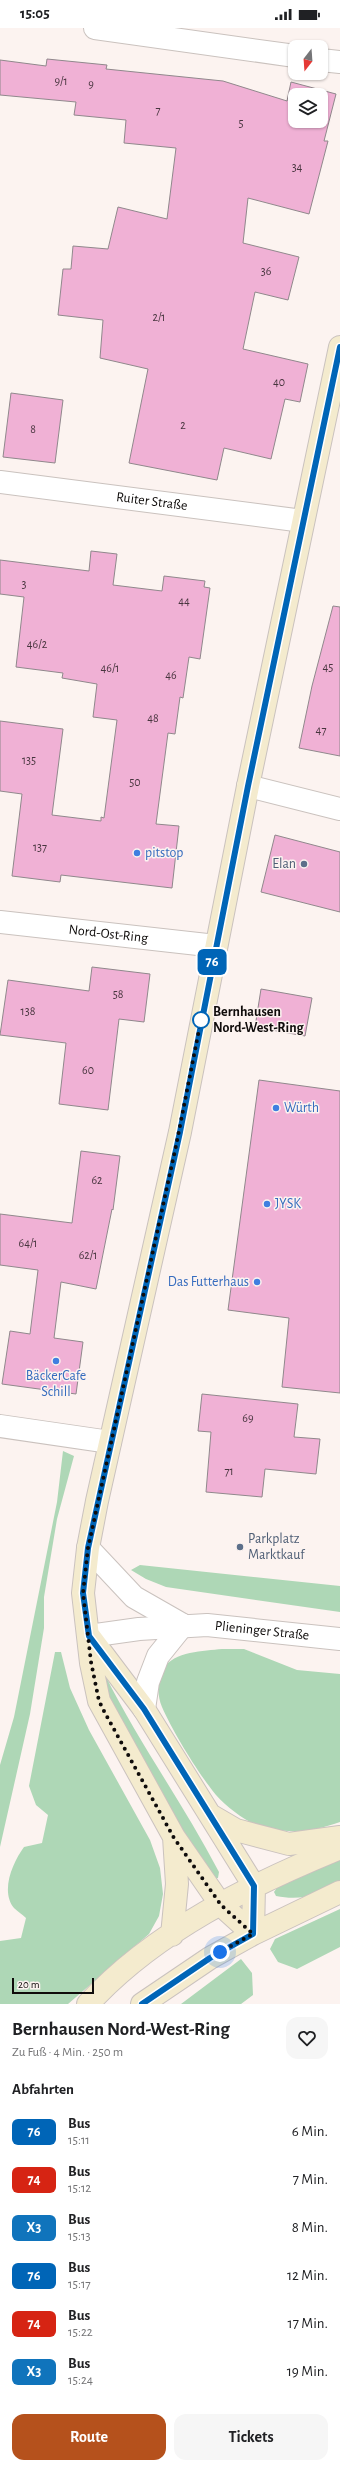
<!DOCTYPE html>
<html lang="de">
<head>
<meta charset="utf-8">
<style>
	:root { --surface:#fff; --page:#f6f6f6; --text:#202124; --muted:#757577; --accent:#b5511c }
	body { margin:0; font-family:"Alegreya Sans",sans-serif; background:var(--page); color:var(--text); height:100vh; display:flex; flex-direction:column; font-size:15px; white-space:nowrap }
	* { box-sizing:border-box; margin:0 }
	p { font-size:13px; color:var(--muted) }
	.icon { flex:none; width:22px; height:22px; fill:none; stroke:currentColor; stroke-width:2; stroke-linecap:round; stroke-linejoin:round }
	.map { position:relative; height:1976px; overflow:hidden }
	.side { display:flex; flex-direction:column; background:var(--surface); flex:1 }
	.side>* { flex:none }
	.badge { padding:0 8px; border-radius:6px; font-size:14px; line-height:26px }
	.needle { width:26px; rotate:197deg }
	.tools { position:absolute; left:288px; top:12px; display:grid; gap:8px }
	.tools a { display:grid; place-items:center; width:40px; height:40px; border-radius:8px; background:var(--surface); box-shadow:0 1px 3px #0004; font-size:20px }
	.scale { position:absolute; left:12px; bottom:10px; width:82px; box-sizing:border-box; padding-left:4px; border:2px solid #0f0c0b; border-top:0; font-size:11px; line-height:14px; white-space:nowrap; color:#0f0c0b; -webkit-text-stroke:3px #fcf3f0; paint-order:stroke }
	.you { position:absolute; width:20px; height:20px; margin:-10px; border:3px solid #fff; border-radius:50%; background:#1a73e8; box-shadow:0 0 0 6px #1a73e833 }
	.map>.badge { position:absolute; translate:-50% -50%; box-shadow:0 0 0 2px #fff }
	h2 { padding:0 12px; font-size:15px; line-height:36px }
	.round { display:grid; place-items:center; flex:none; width:42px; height:42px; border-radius:12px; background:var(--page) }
	.summary { display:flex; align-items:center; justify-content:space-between; height:68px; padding:0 12px }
	h1 { font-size:19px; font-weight:600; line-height:30px }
	.primary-button { display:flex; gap:8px; margin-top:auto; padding:8px 12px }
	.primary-button a { flex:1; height:46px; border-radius:12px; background:var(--accent); color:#fff; font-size:16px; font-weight:600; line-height:46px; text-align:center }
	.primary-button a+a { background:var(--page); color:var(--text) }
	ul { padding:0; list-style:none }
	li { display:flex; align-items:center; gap:12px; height:48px; padding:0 12px }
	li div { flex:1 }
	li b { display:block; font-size:15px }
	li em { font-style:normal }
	li .badge { min-width:44px; font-weight:700; text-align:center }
	.status { display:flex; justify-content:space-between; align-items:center; height:28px; padding:0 20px; background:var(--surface); direction:ltr }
	.status svg { height:11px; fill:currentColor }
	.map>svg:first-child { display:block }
	.green { fill:#aed7b6 }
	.building { fill:#f0b1d5; stroke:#90888c; fill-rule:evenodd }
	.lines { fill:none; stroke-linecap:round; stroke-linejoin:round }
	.street-casing { stroke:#cac2be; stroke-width:24 }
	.secondary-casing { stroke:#cac2be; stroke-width:24 }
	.street { stroke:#fff; stroke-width:22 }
	.secondary { stroke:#f4ebce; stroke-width:22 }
	.line-casing { stroke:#fff; stroke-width:9 }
	.line { stroke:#0065b7; stroke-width:6 }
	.walk { stroke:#0f0c0b; stroke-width:4; stroke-dasharray:0 7.2 }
	.shop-dot { fill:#3f7fe0; stroke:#fcf3f0; stroke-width:1.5 }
	.service-dot { fill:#5c6f8a; stroke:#fcf3f0; stroke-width:1.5 }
	.stop-dot { fill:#fff; stroke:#0065b7; stroke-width:2 }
	.labels { text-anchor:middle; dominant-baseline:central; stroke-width:3; stroke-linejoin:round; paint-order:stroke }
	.number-label { font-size:12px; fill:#47353e }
	.street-label { font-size:14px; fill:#0f0c0b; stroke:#fcf3f0 }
	.shop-label { font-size:14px; fill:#366cbe; stroke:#fcf3f0; text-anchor:start }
	.service-label { font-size:14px; fill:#4e5e75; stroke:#fcf3f0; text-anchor:end }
	.stop-label { font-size:14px; font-weight:bold; fill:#0f0c0b; stroke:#fcf3f0; text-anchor:start }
</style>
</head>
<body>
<div class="status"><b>15:05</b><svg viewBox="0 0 49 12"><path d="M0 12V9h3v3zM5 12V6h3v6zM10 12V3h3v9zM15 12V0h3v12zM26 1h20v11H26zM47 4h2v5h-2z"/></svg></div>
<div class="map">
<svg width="340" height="1976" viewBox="0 0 340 1976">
	<rect width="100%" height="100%" fill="#fcf3f0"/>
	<path class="green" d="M 63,1423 L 74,1428 L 57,1491 L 44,1569 L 44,1600 L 30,1686 L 0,1819 L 0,1737 L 14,1689 L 57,1474 Z
		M 140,1537 L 340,1558 L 340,1584 L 166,1559 L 146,1551 L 131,1542 Z
		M 222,1621 L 244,1621 L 297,1642 L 340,1646 L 340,1794 C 312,1804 286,1807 257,1797 C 243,1792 226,1778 216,1767 C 198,1745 173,1704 162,1679 C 157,1668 157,1651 163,1641 C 174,1623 204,1623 222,1621 Z
		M 55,1624 L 61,1624 L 70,1660 L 89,1702 L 150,1812 L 160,1840 L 163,1866 L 159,1888 L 149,1906 L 68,1976 L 0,1976 L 0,1913 L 21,1910 L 26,1890 C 22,1886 17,1883 14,1880 C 0,1863 13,1834 24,1819 L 42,1815 L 48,1787 L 36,1777 L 29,1758 Z
		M 100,1646 L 105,1647 C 139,1715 184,1777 219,1844 L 218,1850 L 209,1850 L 115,1685 Z
		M 340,1832 L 340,1857 C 319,1867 300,1873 276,1868 L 274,1864 C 283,1849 323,1838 340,1832 Z
		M 340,1881 L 340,1919 L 297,1941 L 278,1934 L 270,1921 L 275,1911 Z
		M 241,1931 L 252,1945 L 253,1967 L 241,1976 L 181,1976 Z"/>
	<path class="building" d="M 47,31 L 107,37 L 106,41 L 223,53 L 287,73 L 291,54 L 336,66 L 324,113 L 328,113 L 309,186 L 248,170 L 243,215 L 299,229 L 288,272 L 255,264 L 243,321 L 308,336 L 300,374 L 285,371 L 271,431 L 224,420 L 217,452 L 129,435 L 148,341 L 100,330 L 103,292 L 58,287 L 63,241 L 71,241 L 73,218 L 108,221 L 118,179 L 167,191 L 176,120 L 124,115 L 126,92 L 74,87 L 76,74 L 0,67 L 0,32 L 46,38 ZM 295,67 L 321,67 L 321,93 L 295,93 Z
		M 11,365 L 63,372 L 55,435 L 3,429 Z
		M 91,523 L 117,526 L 113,557 L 162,563 L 164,548 L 205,553 L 204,559 L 210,560 L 200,631 L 189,629 L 183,670 L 180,669 L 175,706 L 168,705 L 156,796 L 179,798 L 172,860 L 61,847 L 60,854 L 12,848 L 22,766 L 0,763 L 0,693 L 63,701 L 52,787 L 101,793 L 101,789 L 104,790 L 117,692 L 93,689 L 97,656 L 62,650 L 63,645 L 16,639 L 24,569 L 0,566 L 0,532 L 89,543 Z
		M 333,578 L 340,579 L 340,728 L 299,720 L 312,658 Z
		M 275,807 L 340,824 L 340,884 L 261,864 Z
		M 92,939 L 150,946 L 144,994 L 119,991 L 108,1082 L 59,1076 L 66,1015 L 0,1007 L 8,952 L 89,963 Z
		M 261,961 L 312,970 L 305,1008 L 255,999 Z
		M 259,1052 L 340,1063 L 340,1365 L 282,1359 L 289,1290 L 228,1282 Z
		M 81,1123 L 120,1128 L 113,1182 L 112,1181 L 96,1261 L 61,1254 L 54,1310 L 83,1314 L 76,1366 L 2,1356 L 10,1303 L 30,1306 L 38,1242 L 0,1237 L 0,1186 L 72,1195 Z
		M 202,1366 L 298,1376 L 294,1409 L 320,1411 L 316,1446 L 265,1441 L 262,1469 L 206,1464 L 211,1404 L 198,1403 Z"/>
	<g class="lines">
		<defs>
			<g id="street">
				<path d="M 95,0 L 295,28"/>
				<path d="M 321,32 L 340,34"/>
				<path id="s1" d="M 0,454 L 303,493"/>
				<path d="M 248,758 L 340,781"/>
				<path id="s2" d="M 0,894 L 216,918"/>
				<path d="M 0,1398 L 110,1414"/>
				<path d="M 88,1520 L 134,1569 L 183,1597"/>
				<path id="s3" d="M 89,1608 L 139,1601 L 207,1597 L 340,1611"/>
				<path d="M 144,1681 L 148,1654 L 158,1628 L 183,1597"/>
			</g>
			<path id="secondary" d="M 89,1608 L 144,1681 L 254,1858
				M 212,1788 L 236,1802 L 289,1816 L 340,1809
				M 253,1906 L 221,1877 L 174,1809 L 99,1673 L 91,1635 L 83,1565 L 88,1520 L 97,1473 L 180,1104 L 248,758 L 340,319
				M 253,1906 L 254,1858
				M 172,1907 L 177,1856 L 174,1809
				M 88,1976 C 155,1903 250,1857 340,1820
				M 142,1976 L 210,1930 L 253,1906 L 340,1864"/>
		</defs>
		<use href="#street" class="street-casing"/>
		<use href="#secondary" class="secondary-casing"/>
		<use href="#street" class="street"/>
		<use href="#secondary" class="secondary"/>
	</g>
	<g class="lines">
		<defs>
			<path id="line" d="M 142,1976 L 210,1930 L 253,1906 L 254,1858 L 144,1681 L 89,1608 L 83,1565 L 88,1520 L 180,1104 L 248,758 L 340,319"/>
		</defs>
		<use href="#line" class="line-casing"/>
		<use href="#line" class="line"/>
		<path class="walk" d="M 201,992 L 176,1118 L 88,1520 L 83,1565 L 91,1634 L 99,1673 L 105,1685 L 174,1810 L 221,1877 L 253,1906 L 220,1924"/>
	</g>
	<g class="shop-dot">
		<circle cx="137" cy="825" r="4"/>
		<circle cx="276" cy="1080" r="4"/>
		<circle cx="267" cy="1176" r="4"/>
		<circle cx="257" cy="1254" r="4"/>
		<circle cx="56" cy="1333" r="4"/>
	</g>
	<g class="service-dot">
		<circle cx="304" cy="836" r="4"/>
		<circle cx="240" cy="1519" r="4"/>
	</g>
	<circle class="stop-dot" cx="201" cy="992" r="8"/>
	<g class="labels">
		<g class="number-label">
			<text x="61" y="53">9/1</text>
			<text x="91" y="56">9</text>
			<text x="158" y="82">7</text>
			<text x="241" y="95">5</text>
			<text x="297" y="139">34</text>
			<text x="266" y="243">36</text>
			<text x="159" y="289">2/1</text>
			<text x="279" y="354">40</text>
			<text x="183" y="397">2</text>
			<text x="33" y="401">8</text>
			<text x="24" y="556">3</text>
			<text x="184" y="573">44</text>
			<text x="37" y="616">46/2</text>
			<text x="328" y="639">45</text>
			<text x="110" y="640">46/1</text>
			<text x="171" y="647">46</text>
			<text x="153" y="690">48</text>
			<text x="321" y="702">47</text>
			<text x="29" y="732">135</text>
			<text x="135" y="754">50</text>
			<text x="40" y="819">137</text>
			<text x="118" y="966">58</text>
			<text x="28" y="983">138</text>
			<text x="88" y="1042">60</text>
			<text x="97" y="1152">62</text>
			<text x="28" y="1215">64/1</text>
			<text x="88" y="1227">62/1</text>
			<text x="248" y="1390">69</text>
			<text x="229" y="1443">71</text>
		</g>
		<g class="street-label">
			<text stroke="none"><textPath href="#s1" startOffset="153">Ruiter Straße</textPath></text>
			<text stroke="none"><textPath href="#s2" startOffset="109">Nord-Ost-Ring</textPath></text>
			<text stroke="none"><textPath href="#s3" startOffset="174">Plieninger Straße</textPath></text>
		</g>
		<g class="shop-label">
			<text x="145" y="825">pitstop</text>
			<text x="284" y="1080">Würth</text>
			<text x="275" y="1176">JYSK</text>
			<text x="249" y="1254" text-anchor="end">Das Futterhaus</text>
			<text x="56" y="1348" text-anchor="middle">BäckerCafe<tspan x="56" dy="16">Schill</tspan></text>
		</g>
		<g class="service-label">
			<text x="296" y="836">Elan</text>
			<text x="248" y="1511" text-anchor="start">Parkplatz<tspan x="248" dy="16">Marktkauf</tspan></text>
		</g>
		<g class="stop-label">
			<text x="213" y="984">Bernhausen<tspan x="213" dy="16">Nord-West-Ring</tspan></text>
		</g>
	</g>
</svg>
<div class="tools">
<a><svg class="needle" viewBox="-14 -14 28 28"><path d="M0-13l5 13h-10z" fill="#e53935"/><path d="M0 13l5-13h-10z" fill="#757577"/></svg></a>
<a><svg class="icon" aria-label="layers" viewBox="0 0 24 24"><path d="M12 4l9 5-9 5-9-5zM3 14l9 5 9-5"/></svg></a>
</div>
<div class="scale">20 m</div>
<div class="you" style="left:220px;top:1924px"></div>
<b class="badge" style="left:212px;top:934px;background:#0065b7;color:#fff">76</b>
</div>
<section class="side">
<div class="summary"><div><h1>Bernhausen Nord-West-Ring</h1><p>Zu Fuß · 4 Min. · 250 m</p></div><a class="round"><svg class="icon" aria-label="heart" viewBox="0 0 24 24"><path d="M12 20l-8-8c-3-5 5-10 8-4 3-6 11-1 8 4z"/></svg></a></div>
<h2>Abfahrten</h2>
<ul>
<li><span class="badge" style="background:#0065b7;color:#fff">76</span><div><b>Bus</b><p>15:11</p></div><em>6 Min.</em></li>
<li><span class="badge" style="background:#d62413;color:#fff">74</span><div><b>Bus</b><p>15:12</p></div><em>7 Min.</em></li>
<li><span class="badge" style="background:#1074bc;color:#fff">X3</span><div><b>Bus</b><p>15:13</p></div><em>8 Min.</em></li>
<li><span class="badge" style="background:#0065b7;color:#fff">76</span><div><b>Bus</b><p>15:17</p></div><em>12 Min.</em></li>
<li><span class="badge" style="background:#d62413;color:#fff">74</span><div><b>Bus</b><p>15:22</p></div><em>17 Min.</em></li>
<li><span class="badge" style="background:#1074bc;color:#fff">X3</span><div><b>Bus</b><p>15:24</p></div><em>19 Min.</em></li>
</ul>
<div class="primary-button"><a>Route</a><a>Tickets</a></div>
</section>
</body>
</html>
